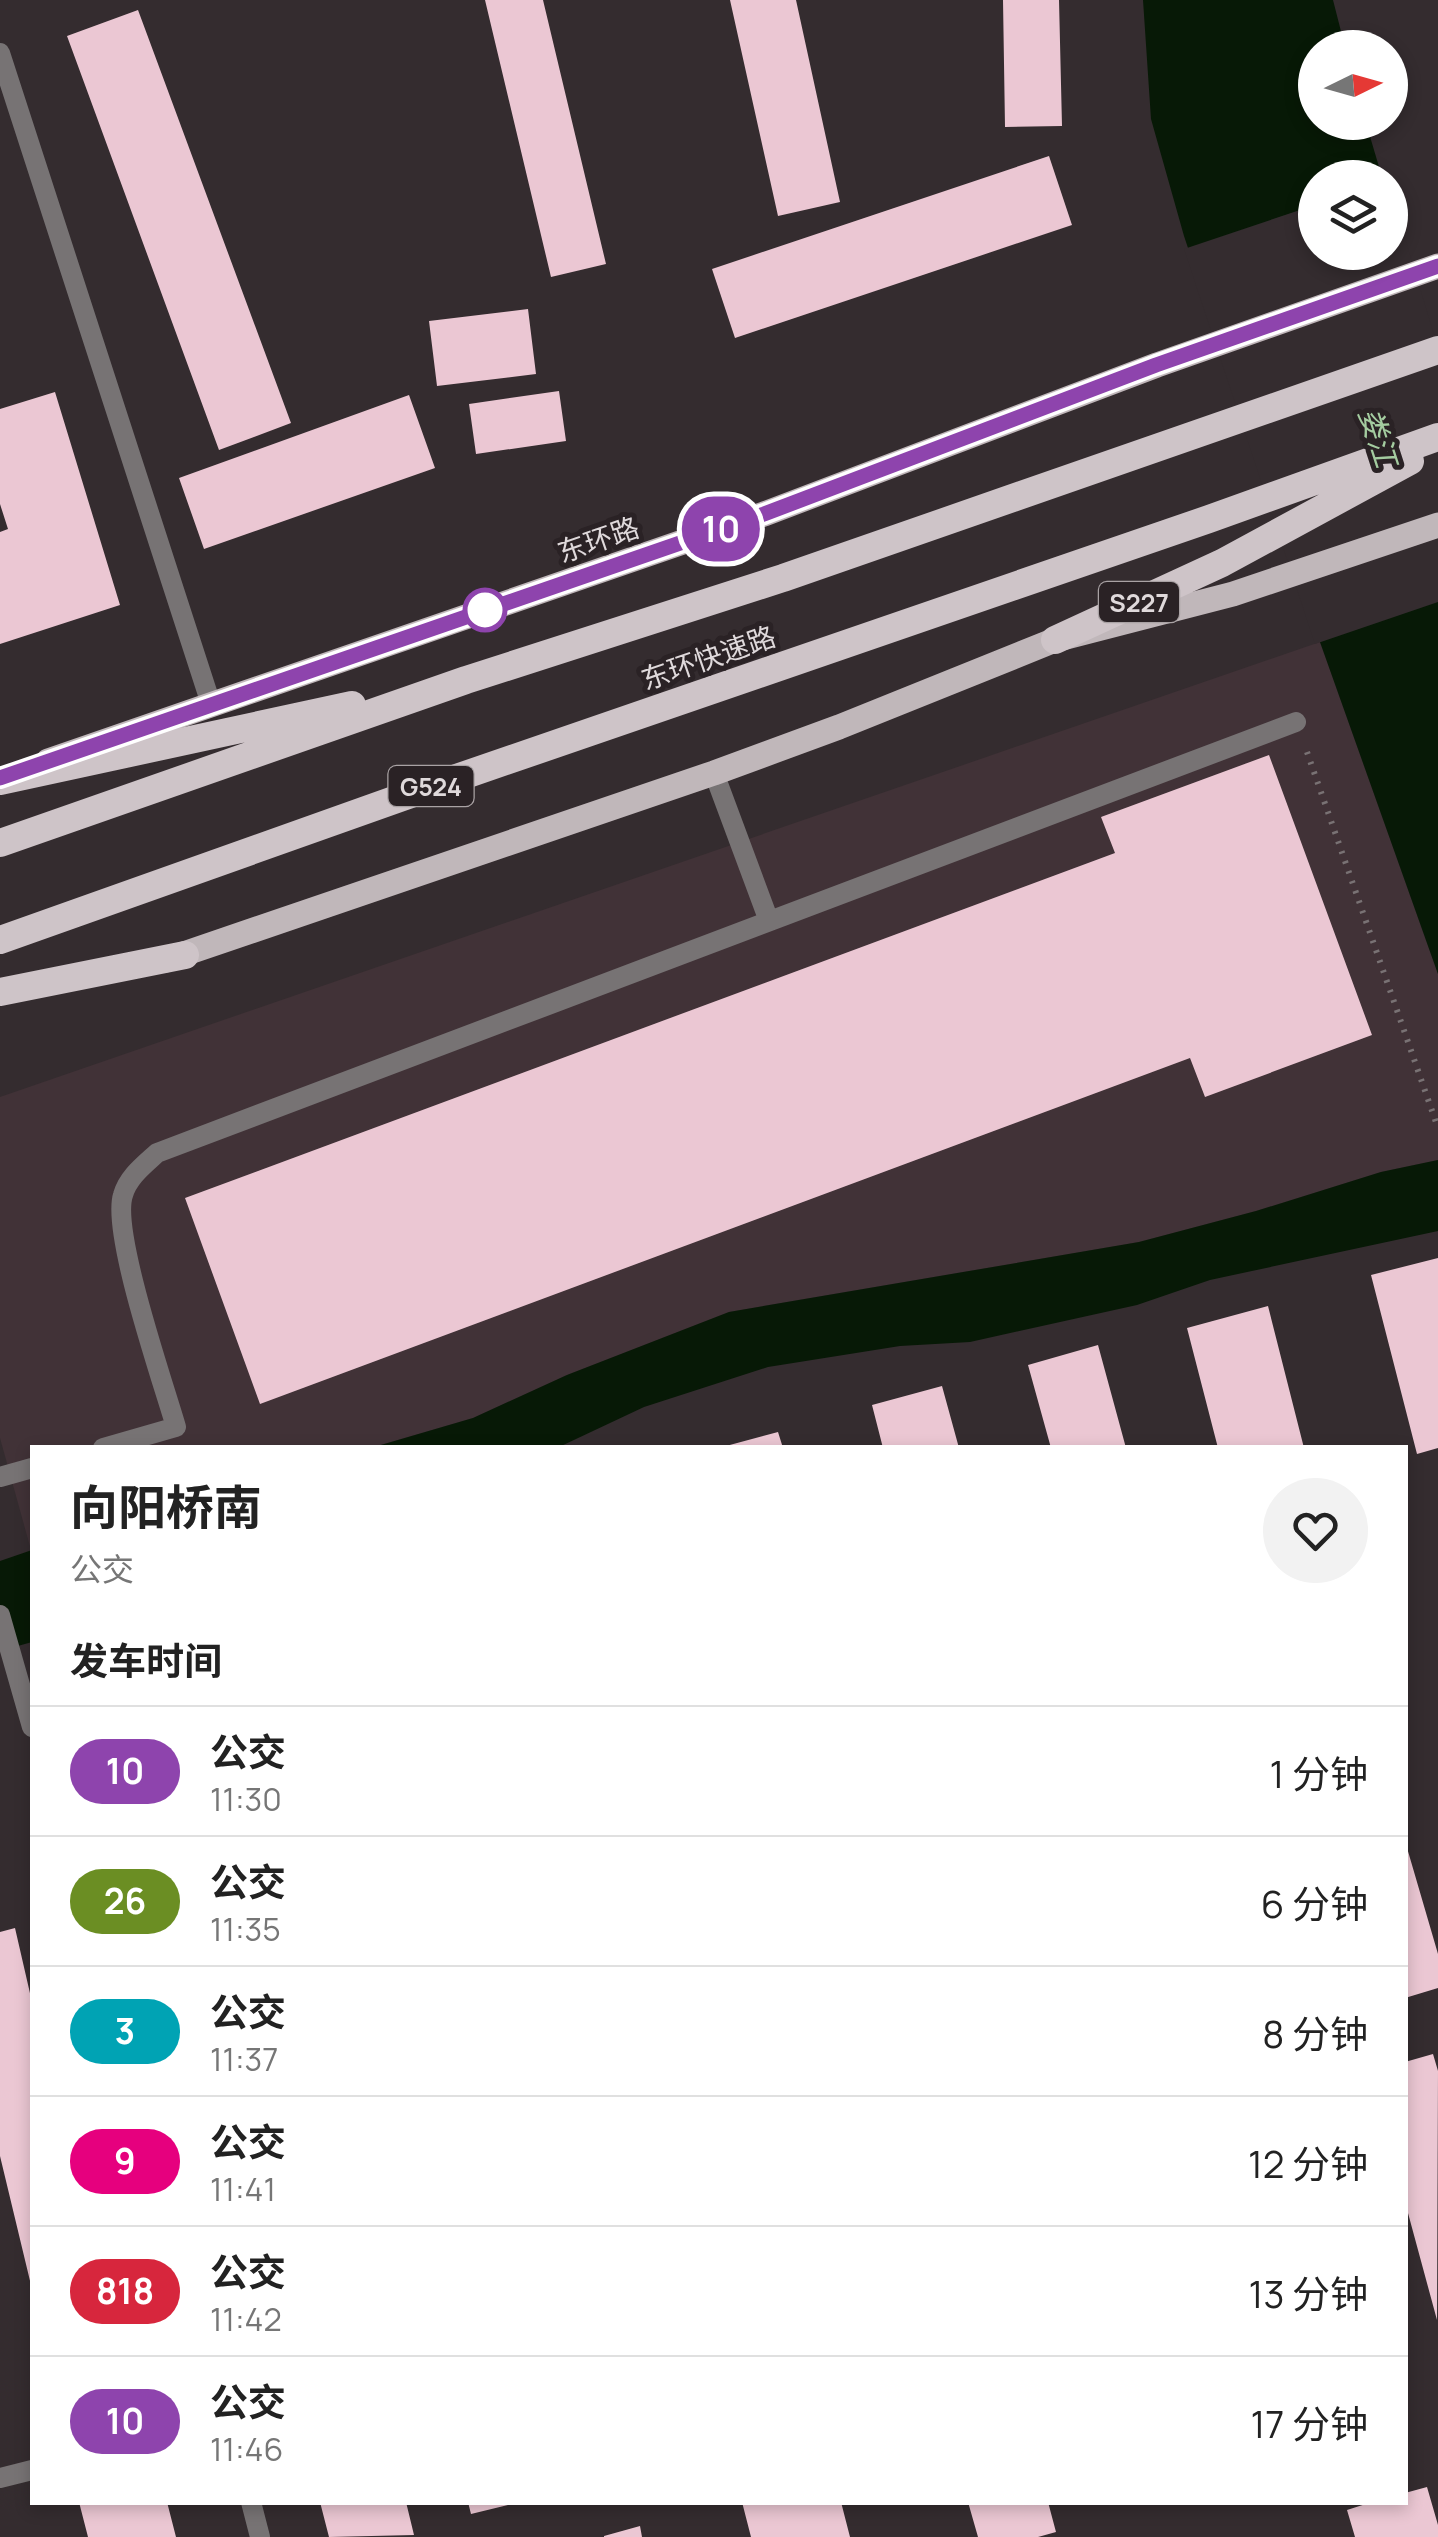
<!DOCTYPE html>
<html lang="zh">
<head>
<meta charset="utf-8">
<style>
	:root { --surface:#fff; --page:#f2f2f2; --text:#222; --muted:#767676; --line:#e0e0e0 }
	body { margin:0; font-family:Manrope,"Noto Sans SC",sans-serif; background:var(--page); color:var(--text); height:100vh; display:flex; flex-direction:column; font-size:38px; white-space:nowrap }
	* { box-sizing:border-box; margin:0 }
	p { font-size:32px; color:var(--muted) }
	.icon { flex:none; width:55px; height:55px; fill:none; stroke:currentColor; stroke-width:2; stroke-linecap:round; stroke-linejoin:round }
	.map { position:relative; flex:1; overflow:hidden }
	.panel { position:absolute; left:30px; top:1445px; width:1378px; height:1060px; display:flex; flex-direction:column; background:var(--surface); border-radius:0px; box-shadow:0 5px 15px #0003 }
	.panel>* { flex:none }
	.badge { padding:0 20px; border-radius:32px; font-size:35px; line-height:65px }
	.needle { width:65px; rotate:85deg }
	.controls { position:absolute; left:1298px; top:30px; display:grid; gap:20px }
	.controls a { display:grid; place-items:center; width:110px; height:110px; border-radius:50%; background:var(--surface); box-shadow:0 5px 15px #0003; font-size:50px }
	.map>.badge { position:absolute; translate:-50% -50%; box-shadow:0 0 0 5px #fff }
	h2 { padding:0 40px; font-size:38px; line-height:90px }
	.round { display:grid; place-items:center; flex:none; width:105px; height:105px; border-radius:52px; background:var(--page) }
	.headline { display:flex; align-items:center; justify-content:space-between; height:170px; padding:0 40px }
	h1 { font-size:48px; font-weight:700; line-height:75px }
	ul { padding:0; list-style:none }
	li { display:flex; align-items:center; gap:30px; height:130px; padding:0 40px; border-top:2px solid var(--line) }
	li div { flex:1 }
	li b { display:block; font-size:38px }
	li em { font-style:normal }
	li .badge { min-width:110px; font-weight:700; text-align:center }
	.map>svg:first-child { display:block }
	.built { fill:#413237 }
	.water { fill:#071906 }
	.pier { fill:#342c2f }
	.building { fill:#ebc7d3 }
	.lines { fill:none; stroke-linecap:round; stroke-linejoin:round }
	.path { stroke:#797274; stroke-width:6; stroke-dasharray:2.5 8; stroke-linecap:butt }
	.service { stroke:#777374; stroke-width:20 }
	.minor { stroke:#777374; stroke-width:20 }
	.tertiary { stroke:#777374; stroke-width:20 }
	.primary { stroke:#c0b7ba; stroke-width:25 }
	.trunk { stroke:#cec4c8; stroke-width:28 }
	.line-casing { stroke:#fff; stroke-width:22 }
	.line { stroke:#8e44ad; stroke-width:15 }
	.stop-dot { fill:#fff; stroke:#8e44ad; stroke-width:5 }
	.labels { text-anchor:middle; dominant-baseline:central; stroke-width:10; stroke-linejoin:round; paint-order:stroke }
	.shield { fill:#2a2225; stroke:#a9a2a4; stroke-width:2.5 }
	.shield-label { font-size:25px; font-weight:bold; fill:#dfd9db }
	.street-label { font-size:28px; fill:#dfd9db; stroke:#2a2225 }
	.water-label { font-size:30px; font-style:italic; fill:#a4cca0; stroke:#2a2225 }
</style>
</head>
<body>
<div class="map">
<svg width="1438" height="2537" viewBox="0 0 1438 2537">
	<rect width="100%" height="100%" fill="#342c2f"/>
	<path class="built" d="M 1320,642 L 1438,974 L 1438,1160 L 1381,1172 L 1256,1211 L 1139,1242 L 729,1312 L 567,1375 L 473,1418 L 374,1447 L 32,1448 L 31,1550 L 0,1438 L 0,1097 Z"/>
	<path class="water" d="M 1143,0 L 1333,0 L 1345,47 L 1315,48 L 1315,122 L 1366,123 L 1382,177 L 1315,178 L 1315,252 L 1390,252 L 1438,365 L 1438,974 L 1320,642 L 1184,236 L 1151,119 Z
		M 1438,1160 L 1438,1231 L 1210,1280 L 1137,1305 L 970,1342 L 900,1346 L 768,1367 L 644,1407 L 559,1447 L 374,1447 L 473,1418 L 567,1375 L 729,1312 L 1139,1242 L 1256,1211 L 1381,1172 Z
		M 32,1550 L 32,1642 L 0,1651 L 0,1561 Z"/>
	<path class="pier" d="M 1390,200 L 1394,202 L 1438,348 L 1438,602 L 1315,644 L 1184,249 L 1315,205 L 1315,252 L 1390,252 Z"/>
	<path class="building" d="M 485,0 L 543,0 L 606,264 L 551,277 Z
		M 730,0 L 796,0 L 840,202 L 778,216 Z
		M 1003,0 L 1059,0 L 1062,126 L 1005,127 Z
		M 138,10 L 291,423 L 219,450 L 67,36 Z
		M 1049,156 L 1072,225 L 735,338 L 712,269 Z
		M 528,309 L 536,374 L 437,386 L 429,321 Z
		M 559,391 L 566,441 L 476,454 L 469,404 Z
		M 55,392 L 120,605 L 0,644 L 0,532 L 8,529 L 0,504 L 0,409 Z
		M 409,395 L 435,468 L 204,549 L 179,478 Z
		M 1269,755 L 1372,1035 L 1205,1097 L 1190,1058 L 260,1404 L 185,1198 L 1115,853 L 1101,817 Z
		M 1438,1258 L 1438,1448 L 1417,1454 L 1371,1275 Z
		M 1268,1306 L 1304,1448 L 1218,1448 L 1187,1328 Z
		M 1098,1345 L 1126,1448 L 1051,1448 L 1028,1365 Z
		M 942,1386 L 959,1448 L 883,1448 L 872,1405 Z
		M 778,1432 L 783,1448 L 726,1448 L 726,1446 Z
		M 1405,1841 L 1438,1954 L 1438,1988 L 1405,1998 Z
		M 15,1928 L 32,2002 L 31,2285 L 0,2156 L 0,1932 Z
		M 1433,2054 L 1438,2071 L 1437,2320 L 1405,2202 L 1405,2062 Z
		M 1427,2487 L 1438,2525 L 1438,2537 L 1355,2537 L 1347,2510 L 1372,2502 L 1405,2502 L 1405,2493 Z
		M 79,2502 L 167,2502 L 176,2537 L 88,2537 Z
		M 320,2502 L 406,2502 L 414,2535 L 329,2537 Z
		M 468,2502 L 512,2502 L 512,2504 L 471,2514 Z
		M 742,2502 L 841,2502 L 850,2537 L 751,2537 Z
		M 968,2502 L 1048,2502 L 1056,2532 L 1038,2537 L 978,2537 Z
		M 640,2526 L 642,2537 L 604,2537 L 604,2536 Z"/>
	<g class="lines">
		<path class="path" d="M 1307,752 L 1438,1128"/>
		<path class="service" d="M 714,773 L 769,921
			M 103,1448 L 176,1427 C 163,1382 111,1232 123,1195 C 128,1177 144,1165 157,1153 L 1296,722
			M 0,1477 L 32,1468
			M 0,2478 L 32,2470"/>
		<path class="minor" d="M 0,53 L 211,704"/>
		<path class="tertiary" d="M 0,1615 L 32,1727
			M 251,2502 L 260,2537"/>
		<path class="primary" d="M 48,761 L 764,514 L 1157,365 L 1438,266
			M 166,960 L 714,773 L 839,727 L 1055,640 L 1233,594 L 1438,525"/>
		<path class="trunk" d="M 1055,640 L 1222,563 L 1410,461
			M 0,781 L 352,705
			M 0,843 L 466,680 L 783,578 L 1438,350
			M 0,940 L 439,784 L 1209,519 L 1438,437
			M 0,992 L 185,955"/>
	</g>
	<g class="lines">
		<defs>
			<path id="line" d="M 0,778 L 764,514 L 1156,365 L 1438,266"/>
		</defs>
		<use href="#line" class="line-casing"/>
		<use href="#line" class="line"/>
	</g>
	<circle class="stop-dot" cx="485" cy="610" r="20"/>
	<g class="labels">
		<g class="shield">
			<rect x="1099" y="582" width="80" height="40" rx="8"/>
			<rect x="388.5" y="766" width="85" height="40" rx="8"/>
		</g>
		<g class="shield-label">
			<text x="1139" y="602">S227</text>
			<text x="431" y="786">G524</text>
		</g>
		<g class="street-label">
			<text transform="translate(598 539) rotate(-19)">东环路</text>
			<text transform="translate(708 657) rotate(-19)">东环快速路</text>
		</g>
		<g class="water-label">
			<text transform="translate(1379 437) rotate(72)">娄江</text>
		</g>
	</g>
</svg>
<div class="controls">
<a><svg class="needle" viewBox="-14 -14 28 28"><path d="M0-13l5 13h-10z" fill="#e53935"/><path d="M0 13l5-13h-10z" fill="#767676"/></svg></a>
<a><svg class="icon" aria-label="layers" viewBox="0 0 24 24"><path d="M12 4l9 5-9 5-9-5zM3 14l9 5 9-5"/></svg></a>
</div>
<b class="badge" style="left:721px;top:529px;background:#8e44ad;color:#fff">10</b>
<section class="panel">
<div class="headline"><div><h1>向阳桥南</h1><p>公交</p></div><a class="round"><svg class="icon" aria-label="heart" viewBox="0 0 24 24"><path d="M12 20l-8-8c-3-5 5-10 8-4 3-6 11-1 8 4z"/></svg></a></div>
<h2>发车时间</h2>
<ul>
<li><span class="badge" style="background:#8e44ad;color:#fff">10</span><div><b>公交</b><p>11:30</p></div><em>1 分钟</em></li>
<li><span class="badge" style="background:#6b8e23;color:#fff">26</span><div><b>公交</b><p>11:35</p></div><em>6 分钟</em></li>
<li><span class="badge" style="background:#00a3b4;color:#fff">3</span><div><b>公交</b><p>11:37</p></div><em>8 分钟</em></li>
<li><span class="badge" style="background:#e6007e;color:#fff">9</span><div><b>公交</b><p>11:41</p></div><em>12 分钟</em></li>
<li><span class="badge" style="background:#d7263d;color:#fff">818</span><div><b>公交</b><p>11:42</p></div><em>13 分钟</em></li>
<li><span class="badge" style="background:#8e44ad;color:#fff">10</span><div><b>公交</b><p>11:46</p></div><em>17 分钟</em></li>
</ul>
</section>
</div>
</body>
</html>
